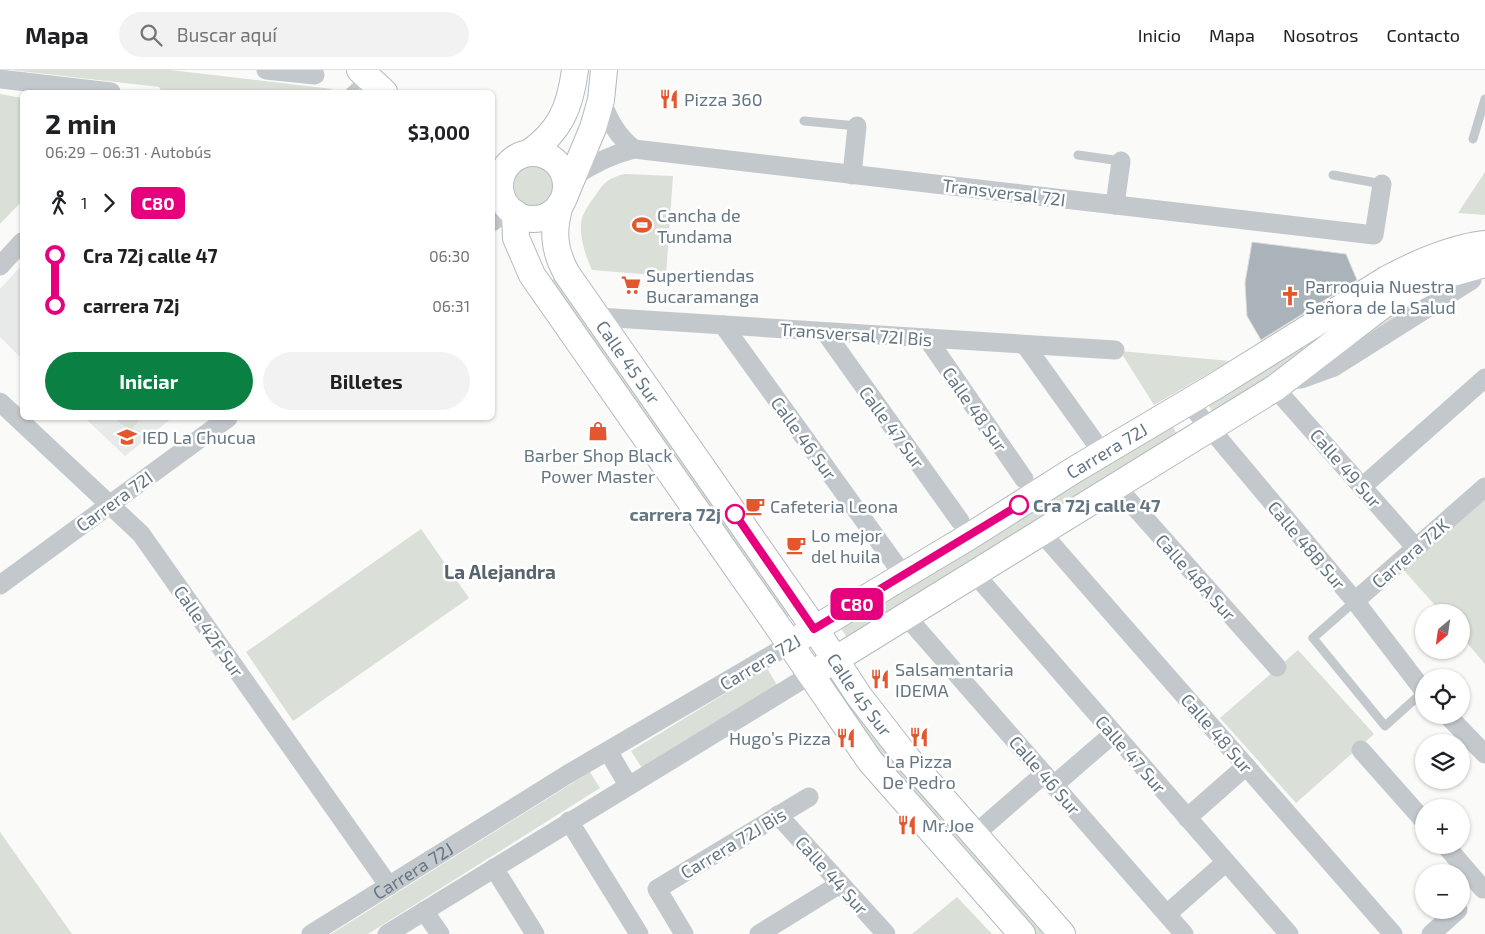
<!DOCTYPE html>
<html lang="es">
<head>
<meta charset="utf-8">
<style>
	:root { --surface:#fff; --page:#f2f2f2; --text:#202124; --muted:#757577; --line:#e0e0e0; --accent:#0b8043 }
	body { margin:0; font-family:"Exo 2",sans-serif; background:var(--page); color:var(--text); height:100vh; display:flex; flex-direction:column; font-size:19px; white-space:nowrap }
	* { box-sizing:border-box; margin:0 }
	p { font-size:16px; color:var(--muted) }
	.icon { flex:none; width:28px; height:28px; fill:none; stroke:currentColor; stroke-width:2; stroke-linecap:round; stroke-linejoin:round }
	.map { position:relative; flex:1; overflow:hidden }
	.sheet { position:absolute; left:20px; top:20px; width:475px; height:330px; display:flex; flex-direction:column; background:var(--surface); border-radius:8px; box-shadow:0 1px 4px #0004 }
	.sheet>* { flex:none }
	.badge { padding:0 10px; border-radius:8px; font-size:18px; line-height:32px }
	.needle { width:32px; rotate:209deg }
	.fabs { position:absolute; left:1415px; top:534px; display:grid; gap:10px }
	.fabs a { display:grid; place-items:center; width:55px; height:55px; border-radius:50%; background:var(--surface); box-shadow:0 1px 4px #0004; font-size:25px }
	.map>.badge { position:absolute; translate:-50% -50%; box-shadow:0 0 0 2px #fff }
	.legs { display:flex; align-items:center; gap:8px; height:55px; padding:0 25px; font-size:16px }
	.legs p { margin-inline-start:auto }
	.overview { display:flex; align-items:center; justify-content:space-between; height:85px; padding:0 25px }
	h1 { font-size:28px; font-weight:700; line-height:38px }
	.primary-button { display:flex; gap:10px; margin-top:auto; padding:10px 25px }
	.primary-button a { flex:1; height:58px; border-radius:30px; background:var(--accent); color:#fff; font-size:20px; font-weight:700; line-height:58px; text-align:center }
	.primary-button a+a { background:var(--page); color:var(--text) }
	ul { padding:0 25px; list-style:none }
	li { display:flex; align-items:center; gap:18px; height:50px; font-size:19px }
	li i { display:grid; place-items:center; width:8px; height:100%; margin:0 6px; background:currentColor }
	li i::after { content:''; width:12px; height:12px; margin:-6px; border:4px solid; border-radius:50%; background:var(--surface) }
	li p { margin-inline-start:auto }
	li:first-child i { background:linear-gradient(#0000 50%,currentColor 0) }
	li:last-child i { background:linear-gradient(currentColor 50%,#0000 0) }
	header { display:flex; align-items:center; gap:30px; box-sizing:border-box; height:70px; padding:0 25px; background:var(--surface); border-bottom:1px solid var(--line) }
	header strong { font-size:24px }
	nav { display:flex; gap:28px; margin-inline-start:auto; font-size:18px }
	.search { width:350px; height:45px; background:var(--page); display:flex; align-items:center; gap:12px; box-sizing:border-box; padding:0 18px; border-radius:28px; color:var(--muted); font-size:19px }
	.map>svg:first-child { display:block }
	.built { fill:#e8e9e9 }
	.green { fill:#dadfd7 }
	.building { fill:#aab3b9; stroke:#dcdcda }
	.lines { fill:none; stroke-linecap:round; stroke-linejoin:round }
	.secondary-casing { stroke:#b3babf; stroke-width:28 }
	.lane { stroke:#c3c8cc; stroke-width:9 }
	.street { stroke:#c3c8cc; stroke-width:19 }
	.secondary { stroke:#fff; stroke-width:26 }
	.line-1-casing { stroke:#fff; stroke-width:11 }
	.line-1 { stroke:#e6007e; stroke-width:8 }
	.stop-1-dot { fill:#fff; stroke:#e6007e; stroke-width:2.5 }
	.labels { text-anchor:middle; dominant-baseline:central; stroke-width:5; stroke-linejoin:round; paint-order:stroke }
	.poi-label { font-size:18px; fill:#657683; stroke:#fff; text-anchor:start }
	.street-label { font-size:18px; fill:#657683; stroke:#fff }
	.stop-label { font-size:18px; font-weight:bold; fill:#657683; stroke:#fff; text-anchor:start }
	.neighbourhood-label { font-size:19px; font-weight:bold; fill:#57646e; stroke:#fff }
</style>
</head>
<body>
<header>
<strong>Mapa</strong>
<div class="search"><svg class="icon" aria-label="search" viewBox="0 0 24 24"><circle cx="10" cy="10" r="6"/><path d="M15 15l6 6"/></svg>Buscar aquí</div>
<nav><a>Inicio</a><a>Mapa</a><a>Nosotros</a><a>Contacto</a></nav>
</header>
<div class="map">
<svg width="1485" height="864" viewBox="0 0 1485 864">
	<rect width="100%" height="100%" fill="#fafaf8"/>
	<path class="built" d="M 22,195 L 22,289 L 0,267 L 0,219 Z
		M 85,348 L 172,348 L 125,386 Z"/>
	<path class="green" d="M 11,0 L 170,0 L 332,19 L 329,22 L 162,22 L 159,17 Z
		M 0,24 L 22,28 L 22,131 L 0,154 Z
		M514 116a20 20 0 1 1 40 0a20 20 0 1 1-40 0Z
		M 1485,102 L 1485,145 L 1458,143 Z
		M 625,104 L 673,106 L 666,206 L 592,200 C 585,185 576,159 584,143 C 587,137 591,131 595,126 C 603,113 610,107 625,104 Z
		M 556,207 L 794,542 L 784,549 L 546,214 Z
		M 1446,217 L 1350,278 L 1396,241 Z
		M 1302,277 L 1307,282 L 1217,348 L 1207,333 Z
		M 1120,281 L 1230,291 L 1154,335 Z
		M 114,348 L 141,348 L 130,361 Z
		M 1171,353 L 1178,366 L 848,569 L 840,557 Z
		M 1485,421 L 1485,594 L 1461,566 L 1461,542 L 1441,542 L 1400,496 Z
		M 421,459 L 469,528 L 293,651 L 246,582 Z
		M 1298,580 L 1374,664 L 1296,733 L 1220,648 Z
		M 767,598 L 777,615 L 642,698 L 631,681 Z
		M 834,608 L 1047,864 L 1033,864 L 867,668 L 826,612 Z
		M 590,702 L 600,718 L 368,864 L 331,864 Z
		M 0,762 L 72,864 L 0,864 Z
		M 957,827 L 992,864 L 912,864 Z"/>
	<path class="building" d="M 1252,172 L 1346,184 L 1357,210 L 1261,270 L 1247,246 L 1245,213 Z"/>
	<g class="lines">
		<defs>
			<g id="secondary">
				<path d="M 360,0 L 384,22"/>
				<path d="M 529,83 C 560,61 570,38 575,0"/>
				<circle cx="533" cy="116" r="33"/>
				<path d="M 565,125 L 593,58 L 601,30 L 604,0"/>
				<path id="s2" d="M 560,135 C 552,161 554,181 567,204 L 815,559 L 859,626 L 908,689 L 1062,864"/>
				<path d="M 515,143 L 516,168 L 532,205 L 790,574 L 870,691 L 1022,864"/>
				<path id="s3" d="M 801,567 L 970,466 L 1074,400 L 1217,315 L 1387,209 C 1417,193 1451,178 1485,174"/>
				<path d="M 820,599 L 1275,318 L 1383,235 L 1421,215 L 1449,204 L 1485,194"/>
			</g>
		</defs>
		<use href="#secondary" class="secondary-casing"/>
		<path class="lane" d="M 350,22 L 366,7
			M 804,51 L 857,56
			M 1473,69 L 1485,29
			M 1078,85 L 1121,91
			M 1333,105 L 1382,114
			M 1355,531 L 1313,568 L 1385,656 L 1424,621"/>
		<g class="street">
			<path d="M 266,0 L 315,5"/>
			<path d="M 0,9 L 111,22"/>
			<path d="M 601,30 C 609,50 617,66 634,79"/>
			<path d="M 852,105 L 857,56"/>
			<path d="M 572,108 C 592,94 610,85 634,79 L 1374,165 L 1382,114"/>
			<path d="M 1115,135 L 1121,91"/>
			<path d="M 492,152 L 510,139"/>
			<path d="M 0,196 L 22,172"/>
			<path d="M 598,247 L 1115,280"/>
			<path d="M 723,255 L 904,506"/>
			<path d="M 825,262 L 960,451"/>
			<path d="M 927,268 L 1024,409"/>
			<path d="M 1025,275 L 1094,371"/>
			<path d="M 1287,310 L 1301,309 L 1334,297 L 1472,210"/>
			<path d="M 1275,318 L 1416,478"/>
			<path d="M 0,332 L 141,464 L 389,816"/>
			<path d="M 1188,332 L 1355,531 L 1424,621"/>
			<path d="M 1116,416 L 1277,597"/>
			<path d="M 1362,417 L 1485,308"/>
			<path d="M 1041,462 L 1393,864"/>
			<path d="M 974,503 L 1289,864"/>
			<path d="M 0,515 L 228,348"/>
			<path d="M 1355,531 L 1485,417"/>
			<path d="M 906,546 L 1184,864"/>
			<path d="M 1447,645 L 1485,684"/>
			<path d="M 1361,680 L 1424,751"/>
			<path d="M 608,681 L 628,715"/>
			<path d="M 1054,715 L 1113,664"/>
			<path d="M 778,745 L 886,864"/>
			<path d="M 1187,748 L 1246,696"/>
			<path d="M 569,751 L 639,864"/>
			<path d="M 974,765 L 1044,704"/>
			<path d="M 1445,775 L 1483,819"/>
			<path d="M 494,798 L 535,864"/>
			<path d="M 424,841 L 440,864"/>
			<path d="M 1167,844 L 1226,792"/>
			<path id="s1" d="M 311,864 L 568,704 L 790,574"/>
			<path d="M 387,864 L 810,605"/>
			<path d="M 684,864 L 657,819 L 809,727"/>
			<path d="M 759,864 L 840,814"/>
			<path d="M 1431,864 L 1458,840"/>
		</g>
		<use href="#secondary" class="secondary"/>
	</g>
	<g class="lines">
		<defs>
			<path id="line-1" d="M 735,444 L 814,559 L 1019,435"/>
		</defs>
		<use href="#line-1" class="line-1-casing"/>
		<use href="#line-1" class="line-1"/>
	</g>
	<defs>
		<symbol id="restaurant-bare" viewBox="-9 -9 18 18"><path d="M-5-6h1v4h1v-4h1v4h1v-4h1v5L-1.5 .5V6h-2V.5L-5-1ZM5-6V6H3V1.5H1.5Q1.5-4 5-6Z" fill="#e4572e" stroke="#fff" stroke-width="2.5" paint-order="stroke"/></symbol>
		<symbol id="stadium-bare" viewBox="-9 -9 18 18"><path d="M0-5a6.5 5 0 1 0 0 10a6.5 5 0 1 0 0-10ZM-3.5-1.8h7v3.6h-7Z" fill="#e4572e" stroke="#fff" stroke-width="2.5" paint-order="stroke"/></symbol>
		<symbol id="supermarket-bare" viewBox="-9 -9 18 18"><path d="M-6-5.5h2.5l.6 2H6L4.5 2H-2.5L-4.4-4H-6ZM-1.5 3.2a1.3 1.3 0 1 0 .1 0ZM3 3.2a1.3 1.3 0 1 0 .1 0Z" fill="#e4572e" stroke="#fff" stroke-width="2.5" paint-order="stroke"/></symbol>
		<symbol id="church-bare" viewBox="-9 -9 18 18"><path d="M-1.2-6h2.4v3.5h3.3v2.4h-3.3V6h-2.4V-.1h-3.3v-2.4h3.3Z" fill="#e4572e" stroke="#fff" stroke-width="2.5" paint-order="stroke"/></symbol>
		<symbol id="shop-bare" viewBox="-9 -9 18 18"><path d="M-5-2.5h2.3a2.7 3.5 0 0 1 5.4 0H5L5.5 6h-11ZM-1.5-2.5h3a1.5 2.3 0 0 0-3 0Z" fill="#e4572e" stroke="#fff" stroke-width="2.5" paint-order="stroke"/></symbol>
		<symbol id="school-bare" viewBox="-9 -9 18 18"><path d="M0-5L7-2L0 1L-7-2ZM-4 1L0 2.5L4 1V4Q0 6-4 4Z" fill="#e4572e" stroke="#fff" stroke-width="2.5" paint-order="stroke"/></symbol>
		<symbol id="cafe-bare" viewBox="-9 -9 18 18"><path d="M-5.5-4.5H6V0H3Q3 3.5 0 3.5H-2.5Q-5.5 3.5-5.5 0ZM3-3.2v2h1.7v-2ZM-6 4.5H4V6H-6Z" fill="#e4572e" stroke="#fff" stroke-width="2.5" paint-order="stroke"/></symbol>
	</defs>
	<g fill-rule="evenodd">
		<use href="#restaurant-bare" x="655" y="15" width="28" height="28"/>
		<use href="#stadium-bare" x="628" y="141" width="28" height="28"/>
		<use href="#supermarket-bare" x="617" y="201" width="28" height="28"/>
		<use href="#church-bare" x="1276" y="212" width="28" height="28"/>
		<use href="#shop-bare" x="584" y="347" width="28" height="28"/>
		<use href="#school-bare" x="113" y="353" width="28" height="28"/>
		<use href="#cafe-bare" x="741" y="422" width="28" height="28"/>
		<use href="#cafe-bare" x="782" y="461" width="28" height="28"/>
		<use href="#restaurant-bare" x="866" y="595" width="28" height="28"/>
		<use href="#restaurant-bare" x="905" y="653" width="28" height="28"/>
		<use href="#restaurant-bare" x="832" y="654" width="28" height="28"/>
		<use href="#restaurant-bare" x="893" y="741" width="28" height="28"/>
	</g>
	<g class="stop-1-dot">
		<circle cx="1019" cy="435" r="9"/>
		<circle cx="735" cy="444" r="9"/>
	</g>
	<g class="labels">
		<g class="poi-label">
			<text x="684" y="29">Pizza 360</text>
			<text x="657" y="145">Cancha de<tspan x="657" dy="21">Tundama</tspan></text>
			<text x="646" y="205">Supertiendas<tspan x="646" dy="21">Bucaramanga</tspan></text>
			<text x="1305" y="216">Parroquia Nuestra<tspan x="1305" dy="21">Señora de la Salud</tspan></text>
			<text x="142" y="367">IED La Chucua</text>
			<text x="598" y="385" text-anchor="middle">Barber Shop Black<tspan x="598" dy="21">Power Master</tspan></text>
			<text x="770" y="436">Cafeteria Leona</text>
			<text x="811" y="465">Lo mejor<tspan x="811" dy="21">del huila</tspan></text>
			<text x="895" y="599">Salsamentaria<tspan x="895" dy="21">IDEMA</tspan></text>
			<text x="831" y="668" text-anchor="end">Hugo’s Pizza</text>
			<text x="919" y="691" text-anchor="middle">La Pizza<tspan x="919" dy="21">De Pedro</tspan></text>
			<text x="922" y="755">Mr.Joe</text>
		</g>
		<g class="street-label">
			<text transform="translate(1004 122) rotate(7)">Transversal 72I</text>
			<text transform="translate(856 264) rotate(4)">Transversal 72I Bis</text>
			<text stroke="none"><textPath href="#s2" startOffset="179">Calle 45 Sur</textPath></text>
			<text transform="translate(975 339) rotate(55)">Calle 48 Sur</text>
			<text transform="translate(892 357) rotate(54)">Calle 47 Sur</text>
			<text transform="translate(804 368) rotate(54)">Calle 46 Sur</text>
			<text stroke="none"><textPath href="#s3" startOffset="358">Carrera 72J</textPath></text>
			<text transform="translate(1346 398) rotate(49)">Calle 49 Sur</text>
			<text transform="translate(114 431) rotate(-36)">Carrera 72I</text>
			<text transform="translate(1307 475) rotate(50)">Calle 48B Sur</text>
			<text transform="translate(1410 483) rotate(-41)">Carrera 72K</text>
			<text transform="translate(1196 507) rotate(48)">Calle 48A Sur</text>
			<text transform="translate(209 561) rotate(55)">Calle 42F Sur</text>
			<text transform="translate(760 592) rotate(-31)">Carrera 72J</text>
			<text stroke="none"><textPath href="#s2" startOffset="584">Calle 45 Sur</textPath></text>
			<text transform="translate(1217 663) rotate(49)">Calle 48 Sur</text>
			<text transform="translate(1131 684) rotate(49)">Calle 47 Sur</text>
			<text transform="translate(1045 705) rotate(49)">Calle 46 Sur</text>
			<text transform="translate(733 773) rotate(-31)">Carrera 72J Bis</text>
			<text stroke="none"><textPath href="#s1" startOffset="120">Carrera 72J</textPath></text>
			<text transform="translate(832 805) rotate(48)">Calle 44 Sur</text>
		</g>
		<g class="stop-label">
			<text x="1033" y="435">Cra 72j calle 47</text>
			<text x="721" y="444" text-anchor="end">carrera 72j</text>
		</g>
		<g class="neighbourhood-label">
			<text x="500" y="501">La Alejandra</text>
		</g>
	</g>
</svg>
<div class="fabs">
<a><svg class="needle" viewBox="-14 -14 28 28"><path d="M0-13l5 13h-10z" fill="#e53935"/><path d="M0 13l5-13h-10z" fill="#757577"/></svg></a>
<a><svg class="icon" aria-label="locate" viewBox="0 0 24 24"><circle cx="12" cy="12" r="6"/><path d="M12 2v4M12 18v4M2 12h4M18 12h4"/></svg></a>
<a><svg class="icon" aria-label="layers" viewBox="0 0 24 24"><path d="M12 4l9 5-9 5-9-5zM3 14l9 5 9-5"/></svg></a>
<a>+</a>
<a>−</a>
</div>
<b class="badge" style="left:857px;top:534px;background:#e6007e;color:#fff">C80</b>
<section class="sheet">
<div class="overview"><div><h1>2 min</h1><p>06:29 – 06:31 · Autobús</p></div><b>$3,000</b></div>
<div class="legs"><svg class="icon" aria-label="walk" viewBox="0 0 24 24"><circle cx="13" cy="4" r="2"/><path d="M13 8l-2 6 4 7M11 14l-3 7M7 12l3-4h3l4 4"/></svg>1<svg class="icon" aria-label="forward" viewBox="0 0 24 24"><path d="M9 5l7 7-7 7"/></svg><b class="badge" style="background:#e6007e;color:#fff">C80</b></div>
<ul>
<li><i style="color:#e6007e"></i><b>Cra 72j calle 47</b><p>06:30</p></li>
<li><i style="color:#e6007e"></i><b>carrera 72j</b><p>06:31</p></li>
</ul>
<div class="primary-button"><a>Iniciar</a><a>Billetes</a></div>
</section>
</div>
</body>
</html>
